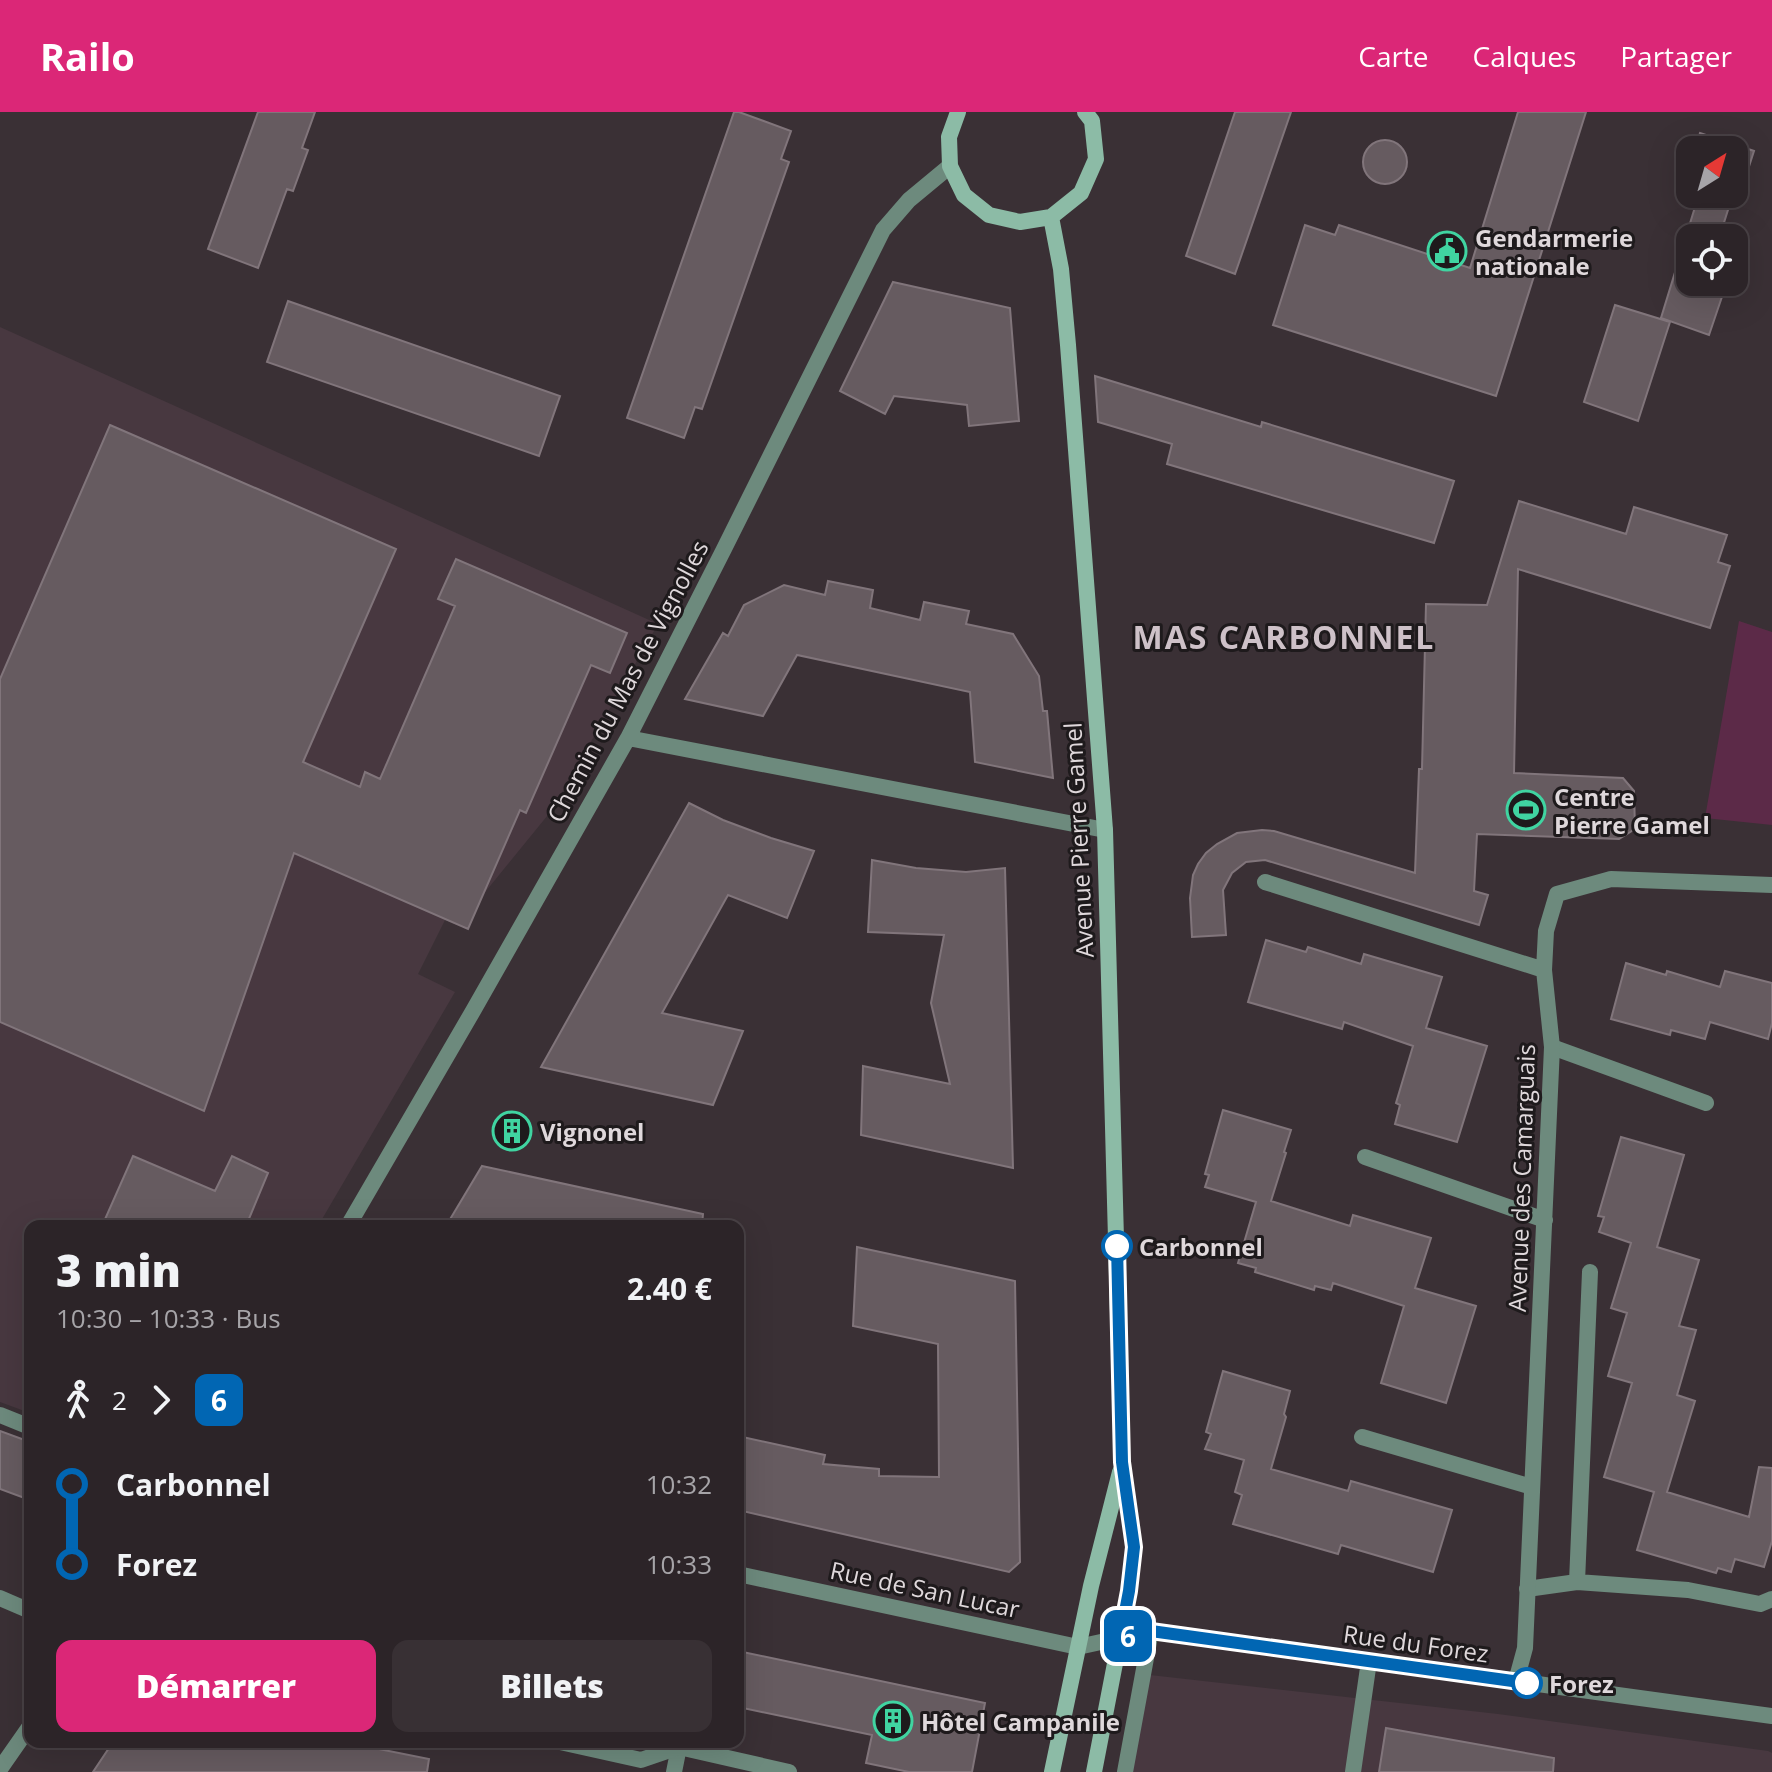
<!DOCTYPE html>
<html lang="fr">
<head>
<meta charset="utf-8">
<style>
	:root { --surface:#2c2428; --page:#383034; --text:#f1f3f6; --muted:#a6a4a8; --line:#484145; --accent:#db2777 }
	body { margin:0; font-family:"Open Sans",sans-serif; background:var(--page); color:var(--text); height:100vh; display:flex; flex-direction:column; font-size:30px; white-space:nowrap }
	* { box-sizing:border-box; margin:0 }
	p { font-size:26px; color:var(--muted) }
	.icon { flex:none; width:44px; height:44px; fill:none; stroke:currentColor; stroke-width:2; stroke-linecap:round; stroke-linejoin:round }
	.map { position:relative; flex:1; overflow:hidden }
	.details { position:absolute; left:24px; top:1108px; width:720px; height:528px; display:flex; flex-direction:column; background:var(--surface); border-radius:16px; box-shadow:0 8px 32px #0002,0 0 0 2px var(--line) }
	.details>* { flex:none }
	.badge { padding:0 16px; border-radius:12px; font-size:28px; line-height:52px }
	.needle { width:52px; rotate:37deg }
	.fabs { position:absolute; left:1676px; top:24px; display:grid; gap:16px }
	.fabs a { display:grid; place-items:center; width:72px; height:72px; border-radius:16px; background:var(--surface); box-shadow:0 8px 32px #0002,0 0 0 2px var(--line); font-size:40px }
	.map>.badge { position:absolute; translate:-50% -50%; box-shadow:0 0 0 4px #fff }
	.legs { display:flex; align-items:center; gap:12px; height:88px; padding:0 32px; font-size:26px }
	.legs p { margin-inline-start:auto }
	.head { display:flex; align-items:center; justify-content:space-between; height:136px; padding:0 32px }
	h1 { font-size:44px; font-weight:800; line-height:60px }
	.action { display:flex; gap:16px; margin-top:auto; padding:16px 32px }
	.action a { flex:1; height:92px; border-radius:16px; background:var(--accent); color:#fff; font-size:32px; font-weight:800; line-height:92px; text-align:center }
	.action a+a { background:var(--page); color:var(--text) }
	ul { padding:0 32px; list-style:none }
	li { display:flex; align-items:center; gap:28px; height:80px; font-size:30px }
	li i { display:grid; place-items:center; width:12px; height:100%; margin:0 10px; background:currentColor }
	li i::after { content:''; width:20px; height:20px; margin:-10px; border:6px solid; border-radius:50%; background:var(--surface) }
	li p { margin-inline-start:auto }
	li:first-child i { background:linear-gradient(#0000 50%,currentColor 0) }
	li:last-child i { background:linear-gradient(currentColor 50%,#0000 0) }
	header { display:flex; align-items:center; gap:48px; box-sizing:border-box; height:112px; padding:0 40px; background:var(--accent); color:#fff }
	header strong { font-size:38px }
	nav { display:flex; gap:44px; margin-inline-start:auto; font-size:28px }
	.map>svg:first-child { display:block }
	.built { fill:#483840 }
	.green { fill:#5c2a48 }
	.building { fill:#665b60; stroke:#81757b; stroke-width:2 }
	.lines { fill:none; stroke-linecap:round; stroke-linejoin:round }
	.lane { stroke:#6d8a7d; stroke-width:16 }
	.street { stroke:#6d8a7d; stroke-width:16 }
	.secondary { stroke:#8cbba6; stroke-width:16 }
	.line-1-casing { stroke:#fff; stroke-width:18 }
	.line-1 { stroke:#0166b3; stroke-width:12 }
	.stop-1-dot { fill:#fff; stroke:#0166b3; stroke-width:4 }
	.labels { text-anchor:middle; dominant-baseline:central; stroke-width:6; stroke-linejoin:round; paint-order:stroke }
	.poi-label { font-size:24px; font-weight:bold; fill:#dfd8db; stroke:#1e1a1c; text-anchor:start }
	.street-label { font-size:24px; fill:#dfd8db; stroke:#1e1a1c }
	.stop-label { font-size:24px; font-weight:bold; fill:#dfd8db; stroke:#1e1a1c; text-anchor:start }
	.district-label { font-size:32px; font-weight:bold; letter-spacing:2px; fill:#cec1c8; stroke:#1e1a1c }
</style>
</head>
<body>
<header>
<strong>Railo</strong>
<nav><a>Carte</a><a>Calques</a><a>Partager</a></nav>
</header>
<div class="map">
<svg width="1772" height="1660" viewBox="0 0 1772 1660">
	<rect width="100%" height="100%" fill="#3a3035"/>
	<path class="built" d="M 0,215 L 658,512 L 552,698 L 482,784 L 468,817 L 445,808 L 418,862 L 455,880 L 318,1114 L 30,1114 L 30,1301 L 0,1290 Z
		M 1150,1563 L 1498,1602 L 1768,1639 L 1772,1641 L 1772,1660 L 1130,1660 Z"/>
	<path class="green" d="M 1739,509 L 1772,520 L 1772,713 L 1705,706 Z"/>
	<path class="building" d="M 258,0 L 315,0 L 302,36 L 308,38 L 293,79 L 287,77 L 258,156 L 208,137 Z
		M 734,0 L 739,0 L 791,19 L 781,47 L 789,50 L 702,297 L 695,295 L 684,326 L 627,306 Z
		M 1235,0 L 1291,0 L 1235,162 L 1186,144 Z
		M 1518,0 L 1586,0 L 1496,284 L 1273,213 L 1305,113 L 1335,123 L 1339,113 L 1470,156 Z
		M 1700,21 L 1754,39 L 1744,70 L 1737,68 L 1734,79 L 1734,38 L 1695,38 Z
		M1363 50a22 22 0 1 1 44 0a22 22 0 1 1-44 0Z
		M 1699,82 L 1733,82 L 1722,117 L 1742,124 L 1734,147 L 1734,126 L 1690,126 L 1690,170 L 1727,170 L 1709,223 L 1661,206 Z
		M 893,170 L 1010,196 L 1019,309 L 969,314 L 967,293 L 894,284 L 885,302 L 840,279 Z
		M 288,189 L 560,284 L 539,344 L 267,250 Z
		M 1615,193 L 1670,210 L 1638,309 L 1584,290 Z
		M 1095,264 L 1261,315 L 1262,310 L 1454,369 L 1434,431 L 1167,352 L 1172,332 L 1098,310 Z
		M 110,313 L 396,437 L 303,650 L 360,675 L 365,660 L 380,667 L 455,494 L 438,487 L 456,447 L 627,521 L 610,561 L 591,553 L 526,701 L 520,698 L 468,817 L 294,741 L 204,999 L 0,910 L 0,567 Z
		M 1519,389 L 1626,422 L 1634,395 L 1727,423 L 1718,450 L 1730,454 L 1710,516 L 1518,457 L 1514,661 L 1623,666 L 1634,679 L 1635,717 L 1619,727 L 1477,722 L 1474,779 L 1488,783 L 1479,813 L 1265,748 L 1246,750 L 1232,761 L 1223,778 L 1226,823 L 1192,825 L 1190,786 L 1193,763 L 1198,752 L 1206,741 L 1217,732 L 1237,721 L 1262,718 L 1274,719 L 1415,761 L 1419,657 L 1422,657 L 1426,492 L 1487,493 Z
		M 828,469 L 873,478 L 870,496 L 920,508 L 924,490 L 969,499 L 966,512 L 1013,522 L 1039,564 L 1043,599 L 1047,599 L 1053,666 L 975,650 L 970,580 L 797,543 L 763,604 L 685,587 L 723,521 L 728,524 L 744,493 L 784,473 L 825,483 Z
		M 689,691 L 723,708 L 771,726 L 814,739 L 787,806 L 728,783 L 662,901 L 743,919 L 713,993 L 541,955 Z
		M 872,748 L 916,756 L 966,760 L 1005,756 L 1013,1056 L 861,1023 L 863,954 L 950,972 L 931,891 L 944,823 L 868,820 Z
		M 1266,828 L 1306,840 L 1308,835 L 1361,852 L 1364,842 L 1442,865 L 1426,916 L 1487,934 L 1457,1030 L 1395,1012 L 1400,993 L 1396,991 L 1413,934 L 1344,910 L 1342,917 L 1248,890 Z
		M 1626,851 L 1666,863 L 1667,859 L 1720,875 L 1725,859 L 1772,871 L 1772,911 L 1768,927 L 1710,910 L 1705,927 L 1671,918 L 1670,923 L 1611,907 Z
		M 1223,998 L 1291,1018 L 1284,1040 L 1286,1041 L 1271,1089 L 1350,1114 L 1353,1103 L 1431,1126 L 1415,1176 L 1476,1194 L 1446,1291 L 1381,1271 L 1404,1194 L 1333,1171 L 1331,1178 L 1315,1174 L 1314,1178 L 1255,1160 L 1256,1156 L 1238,1151 L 1256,1090 L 1205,1075 L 1209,1063 L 1205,1062 Z
		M 1621,1025 L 1684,1043 L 1657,1135 L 1699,1148 L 1679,1214 L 1696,1218 L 1677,1283 L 1695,1289 L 1667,1380 L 1749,1405 L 1759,1355 L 1772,1356 L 1772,1429 L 1764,1455 L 1735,1447 L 1731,1460 L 1718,1456 L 1716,1461 L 1637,1438 L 1654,1380 L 1604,1365 L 1632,1271 L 1608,1264 L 1627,1201 L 1611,1196 L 1631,1131 L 1599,1120 L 1604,1105 L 1598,1104 Z
		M 133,1044 L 215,1079 L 232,1044 L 268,1061 L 246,1114 L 102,1114 Z
		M 482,1054 L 703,1102 L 702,1114 L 446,1114 Z
		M 857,1135 L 1015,1169 L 1020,1450 L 1009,1460 L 738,1398 L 738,1324 L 825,1343 L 823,1352 L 879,1357 L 879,1364 L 939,1365 L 938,1232 L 853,1214 Z
		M 1223,1259 L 1290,1279 L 1284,1302 L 1286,1305 L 1271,1357 L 1348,1379 L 1351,1369 L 1452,1398 L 1433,1460 L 1341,1433 L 1338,1442 L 1233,1412 L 1242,1383 L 1235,1380 L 1244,1348 L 1205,1337 L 1211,1322 L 1206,1320 Z
		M 0,1319 L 30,1330 L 30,1388 L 0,1377 Z
		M 738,1539 L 985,1591 L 972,1660 L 909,1660 L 866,1651 L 872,1623 L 738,1595 Z
		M 1386,1616 L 1554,1646 L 1553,1660 L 1379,1660 Z
		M 113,1630 L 344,1630 L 429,1647 L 427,1660 L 93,1660 Z"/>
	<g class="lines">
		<path class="lane" d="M 1552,935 L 1706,991
			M 1577,1470 L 1688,1478 L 1760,1492 L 1772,1487
			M 1527,1477 L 1577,1470 L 1590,1160
			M 674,1660 L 679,1635
			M 1125,1660 L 1151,1519
			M 1353,1660 L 1369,1549"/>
		<path class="street" d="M 628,626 L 1105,718
			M 1265,770 L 1544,858
			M 1365,1045 L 1545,1108
			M 348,1114 L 473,899 L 628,626 L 724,437 L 883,118 L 909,88 L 950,54
			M 0,1303 L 30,1315
			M 1362,1325 L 1532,1375
			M 738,1462 L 1078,1535 L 1151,1519 L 1772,1604
			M 0,1486 L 30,1499
			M 1516,1569 L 1525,1536 L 1552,935 L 1544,858 L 1546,819 L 1557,782 L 1611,767 L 1772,773
			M 560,1630 L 641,1648 L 679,1635 L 789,1660
			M 0,1657 L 30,1614"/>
		<path class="secondary" d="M 958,0 L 949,25 L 950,54 L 964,83 L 989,103 L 1020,110 L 1051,105 L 1081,81 L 1096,47 L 1092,9 L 1085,0
			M 1051,105 L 1061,157 L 1068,233 L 1105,718 L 1122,1350 L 1134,1435 L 1129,1479 L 1094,1660
			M 1052,1660 L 1091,1474 L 1120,1360"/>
	</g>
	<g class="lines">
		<defs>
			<path id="line-1" d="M 1117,1134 L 1122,1350 L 1134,1435 L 1129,1479 L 1120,1526 L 1151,1519 L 1527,1571"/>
		</defs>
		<use href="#line-1" class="line-1-casing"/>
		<use href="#line-1" class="line-1"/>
	</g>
	<defs>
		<symbol id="civic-ring" viewBox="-11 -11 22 22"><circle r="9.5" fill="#1e1a1c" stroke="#40d4a1" stroke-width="1.5"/><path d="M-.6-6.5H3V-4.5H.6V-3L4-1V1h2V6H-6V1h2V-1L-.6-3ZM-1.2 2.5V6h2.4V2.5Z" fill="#40d4a1"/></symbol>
		<symbol id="stadium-ring" viewBox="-11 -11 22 22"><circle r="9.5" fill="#1e1a1c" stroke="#40d4a1" stroke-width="1.5"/><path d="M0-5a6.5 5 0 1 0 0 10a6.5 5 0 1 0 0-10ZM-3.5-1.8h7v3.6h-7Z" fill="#40d4a1"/></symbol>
		<symbol id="building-ring" viewBox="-11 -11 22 22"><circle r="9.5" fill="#1e1a1c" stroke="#40d4a1" stroke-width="1.5"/><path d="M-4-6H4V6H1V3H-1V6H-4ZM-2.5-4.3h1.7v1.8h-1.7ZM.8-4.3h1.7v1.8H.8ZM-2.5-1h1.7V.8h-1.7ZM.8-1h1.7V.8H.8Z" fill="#40d4a1"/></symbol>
	</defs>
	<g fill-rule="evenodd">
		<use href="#civic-ring" x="1425" y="117" width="44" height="44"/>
		<use href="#stadium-ring" x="1504" y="676" width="44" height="44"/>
		<use href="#building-ring" x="490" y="997" width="44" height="44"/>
		<use href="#building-ring" x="871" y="1587" width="44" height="44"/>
	</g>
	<g class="stop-1-dot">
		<circle cx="1117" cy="1134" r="14"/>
		<circle cx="1527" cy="1571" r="14"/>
	</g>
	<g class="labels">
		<g class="poi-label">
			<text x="1475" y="125">Gendarmerie<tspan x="1475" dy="28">nationale</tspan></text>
			<text x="1554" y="684">Centre<tspan x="1554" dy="28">Pierre Gamel</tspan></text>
			<text x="540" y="1019">Vignonel</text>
			<text x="921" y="1609">Hôtel Campanile</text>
		</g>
		<g class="street-label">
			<text transform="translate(627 569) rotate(-62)">Chemin du Mas de Vignolles</text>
			<text transform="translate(1078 728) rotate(-93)">Avenue Pierre Gamel</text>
			<text transform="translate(1521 1066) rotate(-88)">Avenue des Camarguais</text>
			<text transform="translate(925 1477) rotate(12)">Rue de San Lucar</text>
			<text transform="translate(1416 1531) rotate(8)">Rue du Forez</text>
		</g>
		<g class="stop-label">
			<text x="1139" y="1134">Carbonnel</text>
			<text x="1549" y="1571">Forez</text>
		</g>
		<g class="district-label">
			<text x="1284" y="524">MAS CARBONNEL</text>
		</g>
	</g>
</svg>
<div class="fabs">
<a><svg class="needle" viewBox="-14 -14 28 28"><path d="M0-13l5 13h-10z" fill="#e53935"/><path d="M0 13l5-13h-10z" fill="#a6a4a8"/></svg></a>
<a><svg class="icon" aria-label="locate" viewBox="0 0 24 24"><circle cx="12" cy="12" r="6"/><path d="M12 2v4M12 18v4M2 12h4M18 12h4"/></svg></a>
</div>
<b class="badge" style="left:1128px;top:1524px;background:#0166b3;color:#fff">6</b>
<section class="details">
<div class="head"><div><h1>3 min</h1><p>10:30 – 10:33 · Bus</p></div><b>2.40 €</b></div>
<div class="legs"><svg class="icon" aria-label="walk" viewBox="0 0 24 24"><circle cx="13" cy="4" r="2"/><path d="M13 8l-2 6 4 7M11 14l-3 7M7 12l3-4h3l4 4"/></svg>2<svg class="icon" aria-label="forward" viewBox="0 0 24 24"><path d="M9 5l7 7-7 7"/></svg><b class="badge" style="background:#0166b3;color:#fff">6</b></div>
<ul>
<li><i style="color:#0166b3"></i><b>Carbonnel</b><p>10:32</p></li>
<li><i style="color:#0166b3"></i><b>Forez</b><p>10:33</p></li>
</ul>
<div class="action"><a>Démarrer</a><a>Billets</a></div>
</section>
</div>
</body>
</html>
